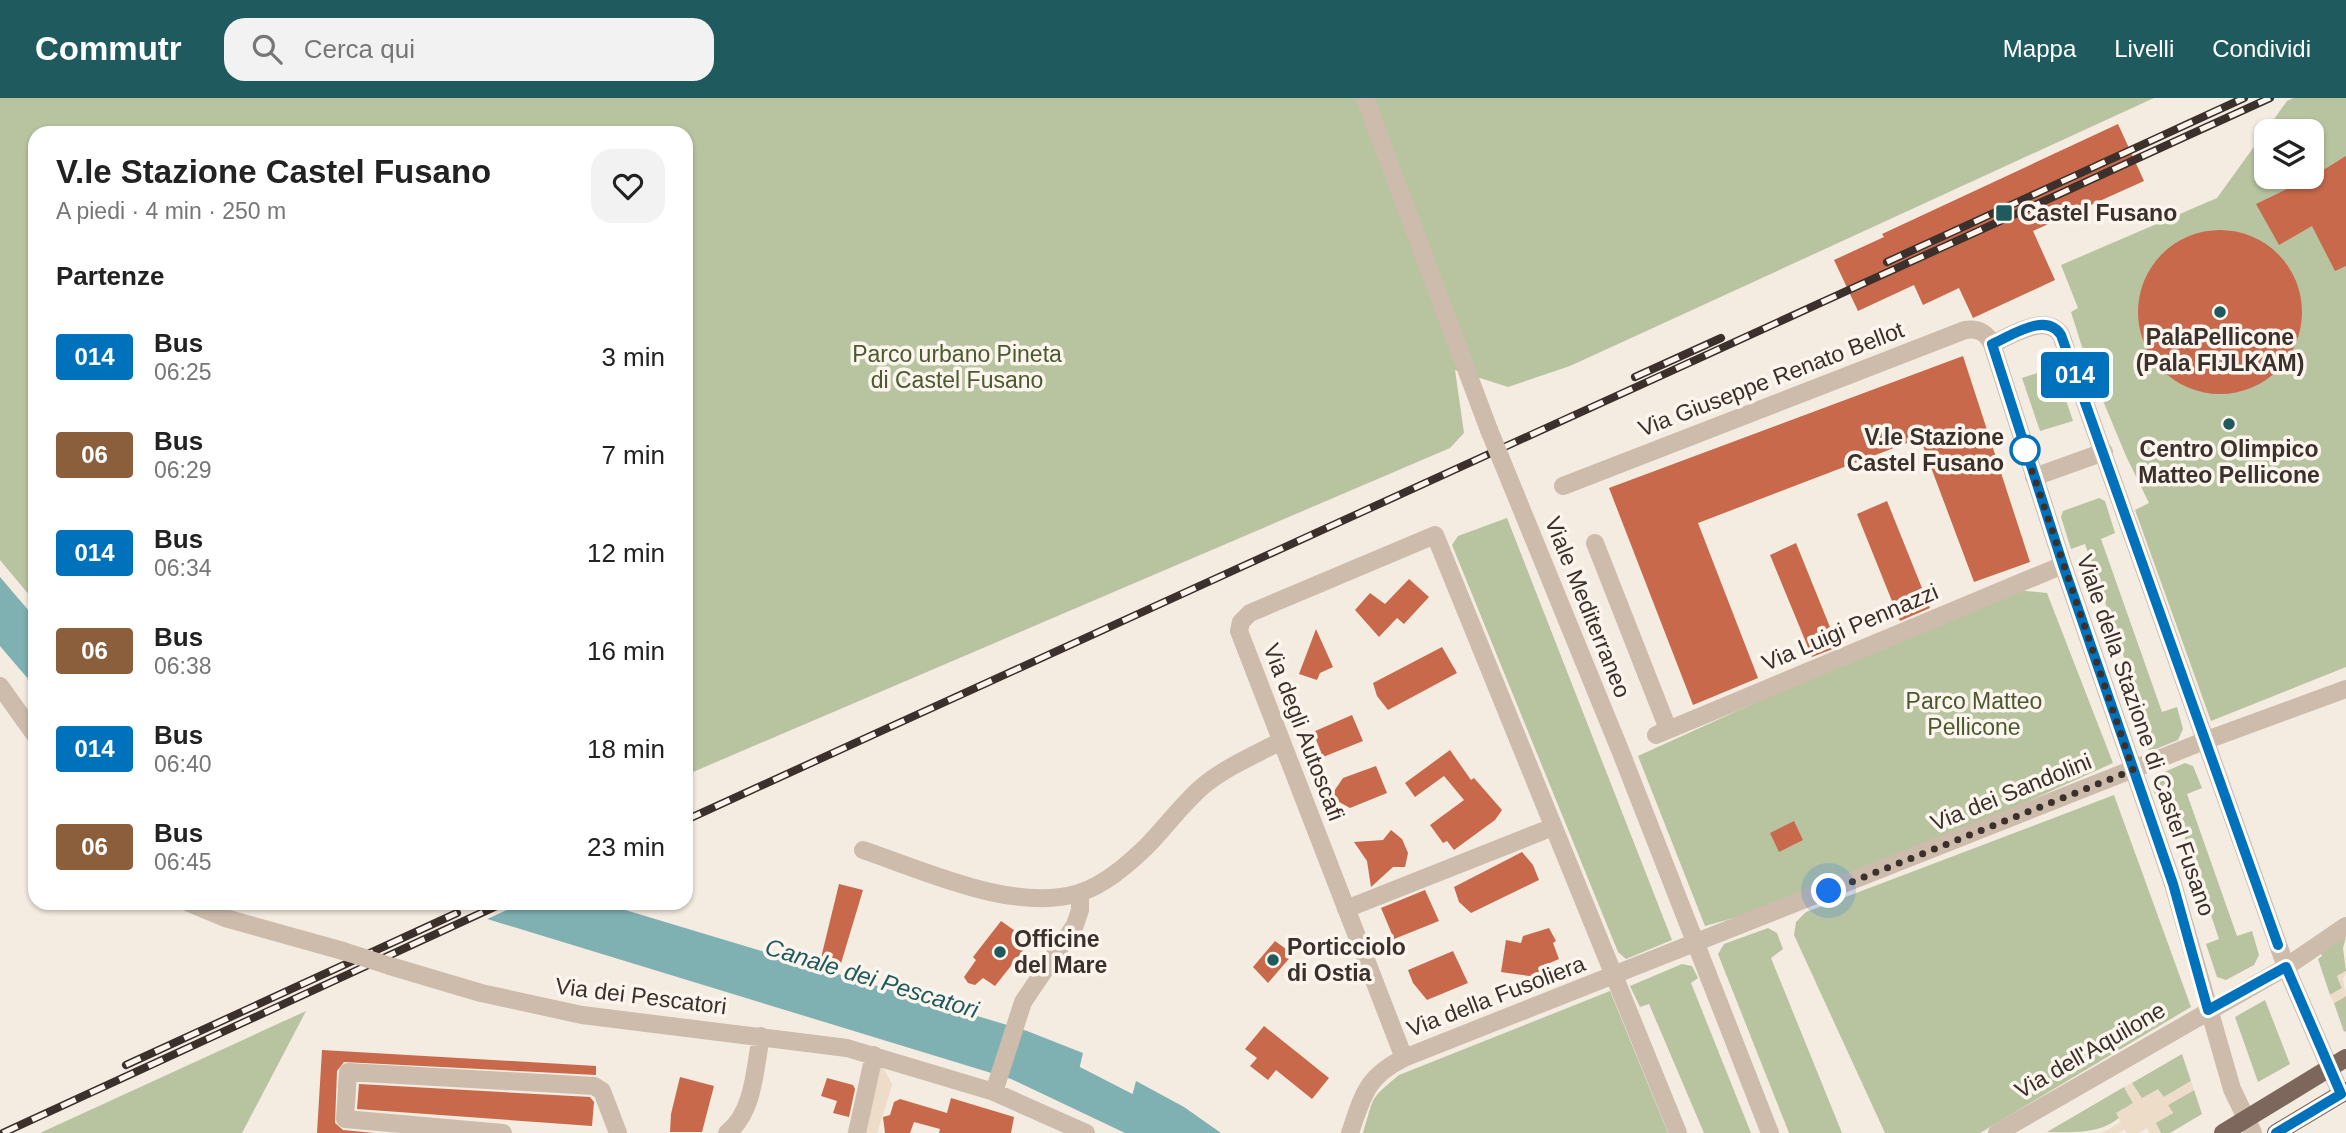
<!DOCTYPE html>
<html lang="it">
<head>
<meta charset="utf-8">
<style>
	:root { --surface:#fff; --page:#f2f2f2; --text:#222; --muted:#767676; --accent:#1f5a5e }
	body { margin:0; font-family:Helvetica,sans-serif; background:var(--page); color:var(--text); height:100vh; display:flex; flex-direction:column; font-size:26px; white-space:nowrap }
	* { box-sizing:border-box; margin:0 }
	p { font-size:23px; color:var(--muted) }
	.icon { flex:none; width:38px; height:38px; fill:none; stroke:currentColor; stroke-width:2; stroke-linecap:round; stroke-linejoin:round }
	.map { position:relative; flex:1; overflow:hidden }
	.panel { position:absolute; left:28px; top:28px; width:665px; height:784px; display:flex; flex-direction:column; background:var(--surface); border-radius:21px; box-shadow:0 2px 5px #0004 }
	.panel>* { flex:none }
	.badge { padding:0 14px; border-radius:5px; font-size:24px; line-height:46px }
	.controls { position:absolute; left:2254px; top:21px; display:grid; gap:14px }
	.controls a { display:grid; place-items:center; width:70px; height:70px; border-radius:14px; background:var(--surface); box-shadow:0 2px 5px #0004; font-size:35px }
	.you { position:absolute; width:35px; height:35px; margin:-18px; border:5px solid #fff; border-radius:50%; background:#1a73e8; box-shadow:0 0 0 10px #1a73e833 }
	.map>.badge { position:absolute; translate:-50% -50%; box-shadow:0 0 0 4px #fff }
	h2 { padding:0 28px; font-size:26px; line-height:63px }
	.round { display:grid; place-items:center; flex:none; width:74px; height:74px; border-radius:21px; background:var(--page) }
	.head { display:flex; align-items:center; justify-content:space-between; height:119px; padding:0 28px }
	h1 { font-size:33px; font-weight:700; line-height:52px }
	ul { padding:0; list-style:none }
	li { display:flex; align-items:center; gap:21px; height:98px; padding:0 28px }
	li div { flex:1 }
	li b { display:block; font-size:26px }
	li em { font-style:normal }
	li .badge { min-width:77px; font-weight:700; text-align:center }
	header { display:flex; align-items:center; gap:42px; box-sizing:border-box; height:98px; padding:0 35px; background:var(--accent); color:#fff }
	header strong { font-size:33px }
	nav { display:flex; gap:38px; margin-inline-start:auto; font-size:24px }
	.search { width:490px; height:63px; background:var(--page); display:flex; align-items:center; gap:18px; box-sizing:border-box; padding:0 24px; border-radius:21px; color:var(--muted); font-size:26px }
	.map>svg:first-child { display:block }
	.green { fill:#b8c4a0; fill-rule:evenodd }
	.plaza { fill:#ecdcc8 }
	.water { fill:#7fb0b2 }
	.pier { fill:#f4ebe1 }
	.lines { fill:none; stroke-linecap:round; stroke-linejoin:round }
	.canal { stroke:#7fb0b2; stroke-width:19 }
	.building { fill:#c8694b }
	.minor { stroke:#cdbbac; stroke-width:18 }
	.major { stroke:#7d675c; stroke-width:18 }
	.rail-casing { stroke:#3b302b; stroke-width:8 }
	.rail { stroke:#fbf5ee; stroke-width:5; stroke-dasharray:16; stroke-linecap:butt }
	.minor-bridge { stroke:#cdbbac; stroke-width:18 }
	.line-casing { stroke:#fff; stroke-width:16 }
	.line { stroke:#0072bc; stroke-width:10 }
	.walk { stroke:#3b302b; stroke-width:7; stroke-dasharray:0 12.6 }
	.poi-dot { fill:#1f5a5e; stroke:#fbf5ee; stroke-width:2.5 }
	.stop-dot { fill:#fff; stroke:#0072bc; stroke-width:3.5 }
	.labels { text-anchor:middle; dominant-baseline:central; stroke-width:7; stroke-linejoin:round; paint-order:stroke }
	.poi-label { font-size:23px; font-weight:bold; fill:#3b302b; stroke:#fbf5ee; text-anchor:start }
	.park-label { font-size:23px; fill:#4a5a2e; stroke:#fbf5ee }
	.street-label { font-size:23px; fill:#3b302b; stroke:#fbf5ee }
	.stop-label { font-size:23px; font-weight:bold; fill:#3b302b; stroke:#fbf5ee; text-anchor:end }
	.water-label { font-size:24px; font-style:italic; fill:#1f5a5e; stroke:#fbf5ee }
</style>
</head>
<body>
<header>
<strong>Commutr</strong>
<div class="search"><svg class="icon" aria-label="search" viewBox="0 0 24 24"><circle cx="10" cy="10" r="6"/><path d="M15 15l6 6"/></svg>Cerca qui</div>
<nav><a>Mappa</a><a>Livelli</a><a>Condividi</a></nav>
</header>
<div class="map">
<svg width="2346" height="1035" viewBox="0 0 2346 1035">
	<rect width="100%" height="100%" fill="#f4ebe1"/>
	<path class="green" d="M 0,0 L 2154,0 L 1570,268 L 1508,289 L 1455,272 L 1464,335 L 1450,350 L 686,677 L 686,35 L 35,35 L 35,504 L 0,462 Z
		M 2293,0 L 2346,0 L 2346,569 L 2211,623 L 2135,412 L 2149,405 L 2126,358 L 2099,293 L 2108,288 L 2090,253 L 2083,252 L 2071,214 L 2078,210 L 2061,167 L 2217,100 L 2287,3 ZM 2266,33 L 2312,33 L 2312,79 L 2266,79 Z
		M 2055,269 L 2073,323 L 2040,333 L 2022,280 Z
		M 2099,400 L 2105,403 L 2115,435 L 2101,441 L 2162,614 L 2177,609 L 2183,631 L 2178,642 L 2151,653 L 2139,647 L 2131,626 L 2145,620 L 2085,446 L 2071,451 L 2061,419 L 2063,413 Z
		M 1507,420 L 1672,842 L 1626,861 L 1618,854 L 1452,447 L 1458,438 Z
		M 2005,491 L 2047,495 L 2113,665 L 1829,793 L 1705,828 L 1638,658 Z
		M 2185,665 L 2193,668 L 2202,690 L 2187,696 L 2237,838 L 2252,833 L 2259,857 L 2254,867 L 2226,882 L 2217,879 L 2206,846 L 2219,841 L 2172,702 L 2158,706 L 2151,684 L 2155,678 Z
		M 2114,697 L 2191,909 L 1980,1035 L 1885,1035 L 1794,837 L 1796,824 L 1806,814 Z
		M 1768,830 L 1777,835 L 1783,851 L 1771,860 L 1842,1035 L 1789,1035 L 1718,856 L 1724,846 Z
		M 2346,839 L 2343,850 L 2346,873 L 2337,878 L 2342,890 L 2330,897 L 2318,861 L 2322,858 L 2319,853 Z
		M 1682,866 L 1692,868 L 1698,880 L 1691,885 L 1751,1035 L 1704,1035 L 1649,906 L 1640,909 L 1630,888 Z
		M 1610,893 L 1668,1035 L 1363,1035 C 1375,997 1368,1003 1399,977 Z
		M 2346,898 L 2346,933 L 2344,934 L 2334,905 Z
		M 2265,902 L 2290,966 L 2258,984 L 2235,919 Z
		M 306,913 L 242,1035 L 40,1035 Z
		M 2182,956 L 2191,983 L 2164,999 L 2141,1001 L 2132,985 Z
		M 2124,989 L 2133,1005 C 2111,1035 2086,1035 2047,1034 Z
		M 2194,992 L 2202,1016 L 2170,1035 L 2161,1035 L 2155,1025 L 2173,1015 L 2168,1007 Z"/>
	<path class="plaza" d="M 2346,873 L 2343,881 L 2346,898 L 2334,905 L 2330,897 L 2342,890 L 2337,878 Z
		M 868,965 L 883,969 L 892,986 L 888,1001 L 877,1035 L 847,1035 Z
		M 2191,983 L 2194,992 L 2168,1007 L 2173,1015 L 2156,1025 L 2161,1035 L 2150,1035 L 2147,1030 L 2138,1035 L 2127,1035 L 2125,1031 L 2118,1035 L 2102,1035 L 2121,1024 L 2116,1015 L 2133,1005 L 2124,989 L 2132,985 L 2142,1000 L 2158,991 L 2164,999 Z"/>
	<path class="water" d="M 0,479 L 35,520 L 35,589 L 0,548 Z
		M 435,805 L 602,805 L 1027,933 L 1083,955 L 1078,976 L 1130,1006 L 1136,983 L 1184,1009 L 1221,1035 L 1125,1035 L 1011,981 Z"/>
	<path class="pier" d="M 457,805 L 522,805 L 483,823 L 444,811 Z"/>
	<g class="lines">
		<path class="canal" d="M 1057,968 L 1131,1006 L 1173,1035"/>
	</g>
	<path class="building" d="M 2118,26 L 2144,83 L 2033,133 L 2055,182 L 1973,220 L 1959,190 L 1923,207 L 1914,187 L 1858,213 L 1834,162 L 1884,139 L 1882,136 Z
		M 2346,58 L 2346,168 L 2335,173 L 2312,128 L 2279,147 L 2256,106 L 2312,79 Z
		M2138 214a82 82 0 1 1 164 0a82 82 0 1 1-164 0Z
		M 1963,258 L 2030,464 L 1974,484 L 1920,340 L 1698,425 L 1758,580 L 1693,607 L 1609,390 Z
		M 1887,403 L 1930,510 L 1900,523 L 1857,416 Z
		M 1796,445 L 1838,549 L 1812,559 L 1770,457 Z
		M 1409,481 L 1429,499 L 1404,526 L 1397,520 L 1379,539 L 1355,512 L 1370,495 L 1385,506 Z
		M 1316,531 L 1333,569 L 1320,575 L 1317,582 L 1299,576 Z
		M 1442,549 L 1457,575 L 1388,612 L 1377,598 L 1373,585 Z
		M 1352,617 L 1363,643 L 1323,659 L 1313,634 Z
		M 1450,652 L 1471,682 L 1474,680 L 1502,712 L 1495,722 L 1454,752 L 1447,743 L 1443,745 L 1430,727 L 1464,702 L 1444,678 L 1415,699 L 1405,685 Z
		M 1376,668 L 1387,695 L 1350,710 L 1330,699 L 1343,680 Z
		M 1794,723 L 1803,742 L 1779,754 L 1770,735 Z
		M 1391,732 L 1402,741 L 1408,755 L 1405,769 L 1393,769 L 1371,789 L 1367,763 L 1354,744 L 1383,742 Z
		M 1522,754 L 1533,767 L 1539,782 L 1471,815 L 1459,804 L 1454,789 Z
		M 839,786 L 863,792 L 839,872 L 819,868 Z
		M 1425,792 L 1439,823 L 1394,841 L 1381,810 Z
		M 1001,823 L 1018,835 L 1015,840 L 1026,849 L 995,888 L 983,880 L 975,887 L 968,885 L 964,879 L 976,862 L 973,859 Z
		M 1549,830 L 1556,843 L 1553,845 L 1559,861 L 1538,870 L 1544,880 L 1501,874 L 1506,842 L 1521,845 L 1523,838 Z
		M 1275,843 L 1293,856 L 1268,885 L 1253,869 Z
		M 1453,853 L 1468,885 L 1427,902 L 1413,885 L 1408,872 Z
		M 1264,928 L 1329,980 L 1312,1001 L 1276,972 L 1268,982 L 1250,968 L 1257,960 L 1245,951 Z
		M 322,952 L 596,968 L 596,977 L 344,964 L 337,973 L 335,1025 L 343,1032 L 374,1035 L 317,1035 Z
		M 680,979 L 714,988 L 702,1034 L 670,1034 L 671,1016 Z
		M 827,980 L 853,987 L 855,991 L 849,1019 L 833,1015 L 837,1003 L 821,998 Z
		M 359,986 L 590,999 L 594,1004 L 592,1028 L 357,1011 Z
		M 951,1000 L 1014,1019 L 1011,1035 L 939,1035 L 940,1031 L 914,1024 L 910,1035 L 885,1035 L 883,1019 L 890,1017 L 894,1004 L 900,1001 L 947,1015 Z"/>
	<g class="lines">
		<path class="minor" d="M 1365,0 L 1489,332
			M 1992,246 C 2011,238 2046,214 2061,237 L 2286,869 L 2341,996
			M 1501,361 L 1620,652 L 1770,1035
			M 2034,379 L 2104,354
			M 1563,388 L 1965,232 C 1978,230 1986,234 1992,246 L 2063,467 L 2173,786 L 2232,991 L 2253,1035
			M 1595,445 L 1668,631
			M 0,588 L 35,637
			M 1656,637 L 2063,467
			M 863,752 C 925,773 1014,815 1079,795 C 1104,787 1126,768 1145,750 C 1165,730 1181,707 1203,688 C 1226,669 1255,657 1281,643
			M 189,805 L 225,820 L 343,853
			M 1346,811 L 1553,729
			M 390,868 L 481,895 L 582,917 L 847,950 L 994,994 L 1086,1035
			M 1404,960 L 1239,533 L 1241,524 L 1250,515 L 1435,437 L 1678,1035
			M 994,994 L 1023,904 L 1075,827 L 1080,812 L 1080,795
			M 503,1035 L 345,1021 L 348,974 L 594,988 L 602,993 L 618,1035
			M 727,1035 C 754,1015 755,969 761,938
			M 857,1035 L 874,957
			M 1350,1035 C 1363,997 1366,979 1404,960 L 2204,643 L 2346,591
			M 1997,1035 L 2286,869 L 2346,828"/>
		<path class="major" d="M 2223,1035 L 2346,960
			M 2276,1035 L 2346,993"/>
		<defs>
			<path id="rail" d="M 1887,164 L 2244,0
				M 1635,279 L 1721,240
				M 686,722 L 2270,0
				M 126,967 L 457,815
				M 3,1035 L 503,805"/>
		</defs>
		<use href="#rail" class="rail-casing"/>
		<use href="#rail" class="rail"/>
		<path class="minor-bridge" d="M 1489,332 L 1501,361
			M 343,853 L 390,868"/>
	</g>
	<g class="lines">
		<defs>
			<path id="line" d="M 2276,1035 L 2341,996 L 2286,869 L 2208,912 L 2173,786 L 2063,467 L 1992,246 C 2011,238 2046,213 2061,237 L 2278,847"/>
		</defs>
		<use href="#line" class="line-casing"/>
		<use href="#line" class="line"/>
		<path class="walk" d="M 1829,793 L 2133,672 L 2025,352"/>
	</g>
	<g class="poi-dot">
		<rect x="1995" y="106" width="18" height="18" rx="3.5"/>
		<circle cx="2220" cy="214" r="7"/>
		<circle cx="2229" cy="326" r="7"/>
		<circle cx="1000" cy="854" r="7"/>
		<circle cx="1273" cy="862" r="7"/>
	</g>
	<circle class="stop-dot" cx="2025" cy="352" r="14"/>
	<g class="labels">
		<g class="poi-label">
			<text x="2020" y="115">Castel Fusano</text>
			<text x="2220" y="239" text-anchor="middle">PalaPellicone<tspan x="2220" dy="26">(Pala FIJLKAM)</tspan></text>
			<text x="2229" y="351" text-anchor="middle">Centro Olimpico<tspan x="2229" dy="26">Matteo Pellicone</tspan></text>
			<text x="1014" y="841">Officine<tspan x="1014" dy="26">del Mare</tspan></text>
			<text x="1287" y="849">Porticciolo<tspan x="1287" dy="26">di Ostia</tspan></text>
		</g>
		<g class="park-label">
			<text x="957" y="256">Parco urbano Pineta<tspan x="957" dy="26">di Castel Fusano</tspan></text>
			<text x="1974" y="603">Parco Matteo<tspan x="1974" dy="26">Pellicone</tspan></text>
		</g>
		<g class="street-label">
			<text transform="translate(1771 281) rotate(-21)">Via Giuseppe Renato Bellot</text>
			<text transform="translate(1588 509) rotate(68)">Viale Mediterraneo</text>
			<text transform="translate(1850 529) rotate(-23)">Via Luigi Pennazzi</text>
			<text transform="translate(1304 634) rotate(69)">Via degli Autoscafi</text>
			<text transform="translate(2146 637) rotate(71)">Viale della Stazione di Castel Fusano</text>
			<text transform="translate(2011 694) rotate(-22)">Via dei Sandolini</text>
			<text transform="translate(641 898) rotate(7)">Via dei Pescatori</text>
			<text transform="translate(1496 898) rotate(-21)">Via della Fusoliera</text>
			<text transform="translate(2090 952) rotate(-30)">Via dell'Aquilone</text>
		</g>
		<g class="stop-label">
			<text x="2004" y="339">V.le Stazione<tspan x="2004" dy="26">Castel Fusano</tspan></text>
		</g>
		<g class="water-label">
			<text transform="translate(872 880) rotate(17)">Canale dei Pescatori</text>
		</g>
	</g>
</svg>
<div class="controls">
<a><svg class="icon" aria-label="layers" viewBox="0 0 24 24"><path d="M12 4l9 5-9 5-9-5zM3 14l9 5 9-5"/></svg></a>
</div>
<div class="you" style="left:1829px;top:793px"></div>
<b class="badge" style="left:2075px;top:277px;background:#0072bc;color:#fff">014</b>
<section class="panel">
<div class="head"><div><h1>V.le Stazione Castel Fusano</h1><p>A piedi · 4 min · 250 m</p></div><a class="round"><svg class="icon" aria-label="heart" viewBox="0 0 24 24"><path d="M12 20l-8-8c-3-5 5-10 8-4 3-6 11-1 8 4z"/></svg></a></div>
<h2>Partenze</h2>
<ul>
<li><span class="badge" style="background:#0072bc;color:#fff">014</span><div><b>Bus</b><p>06:25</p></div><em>3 min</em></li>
<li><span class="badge" style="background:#8b5e3c;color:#fff">06</span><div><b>Bus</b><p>06:29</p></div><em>7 min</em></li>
<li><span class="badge" style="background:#0072bc;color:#fff">014</span><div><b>Bus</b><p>06:34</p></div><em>12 min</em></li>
<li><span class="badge" style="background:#8b5e3c;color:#fff">06</span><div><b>Bus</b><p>06:38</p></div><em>16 min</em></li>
<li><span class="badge" style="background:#0072bc;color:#fff">014</span><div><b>Bus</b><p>06:40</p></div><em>18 min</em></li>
<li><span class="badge" style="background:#8b5e3c;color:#fff">06</span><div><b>Bus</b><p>06:45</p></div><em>23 min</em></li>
</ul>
</section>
</div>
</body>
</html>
